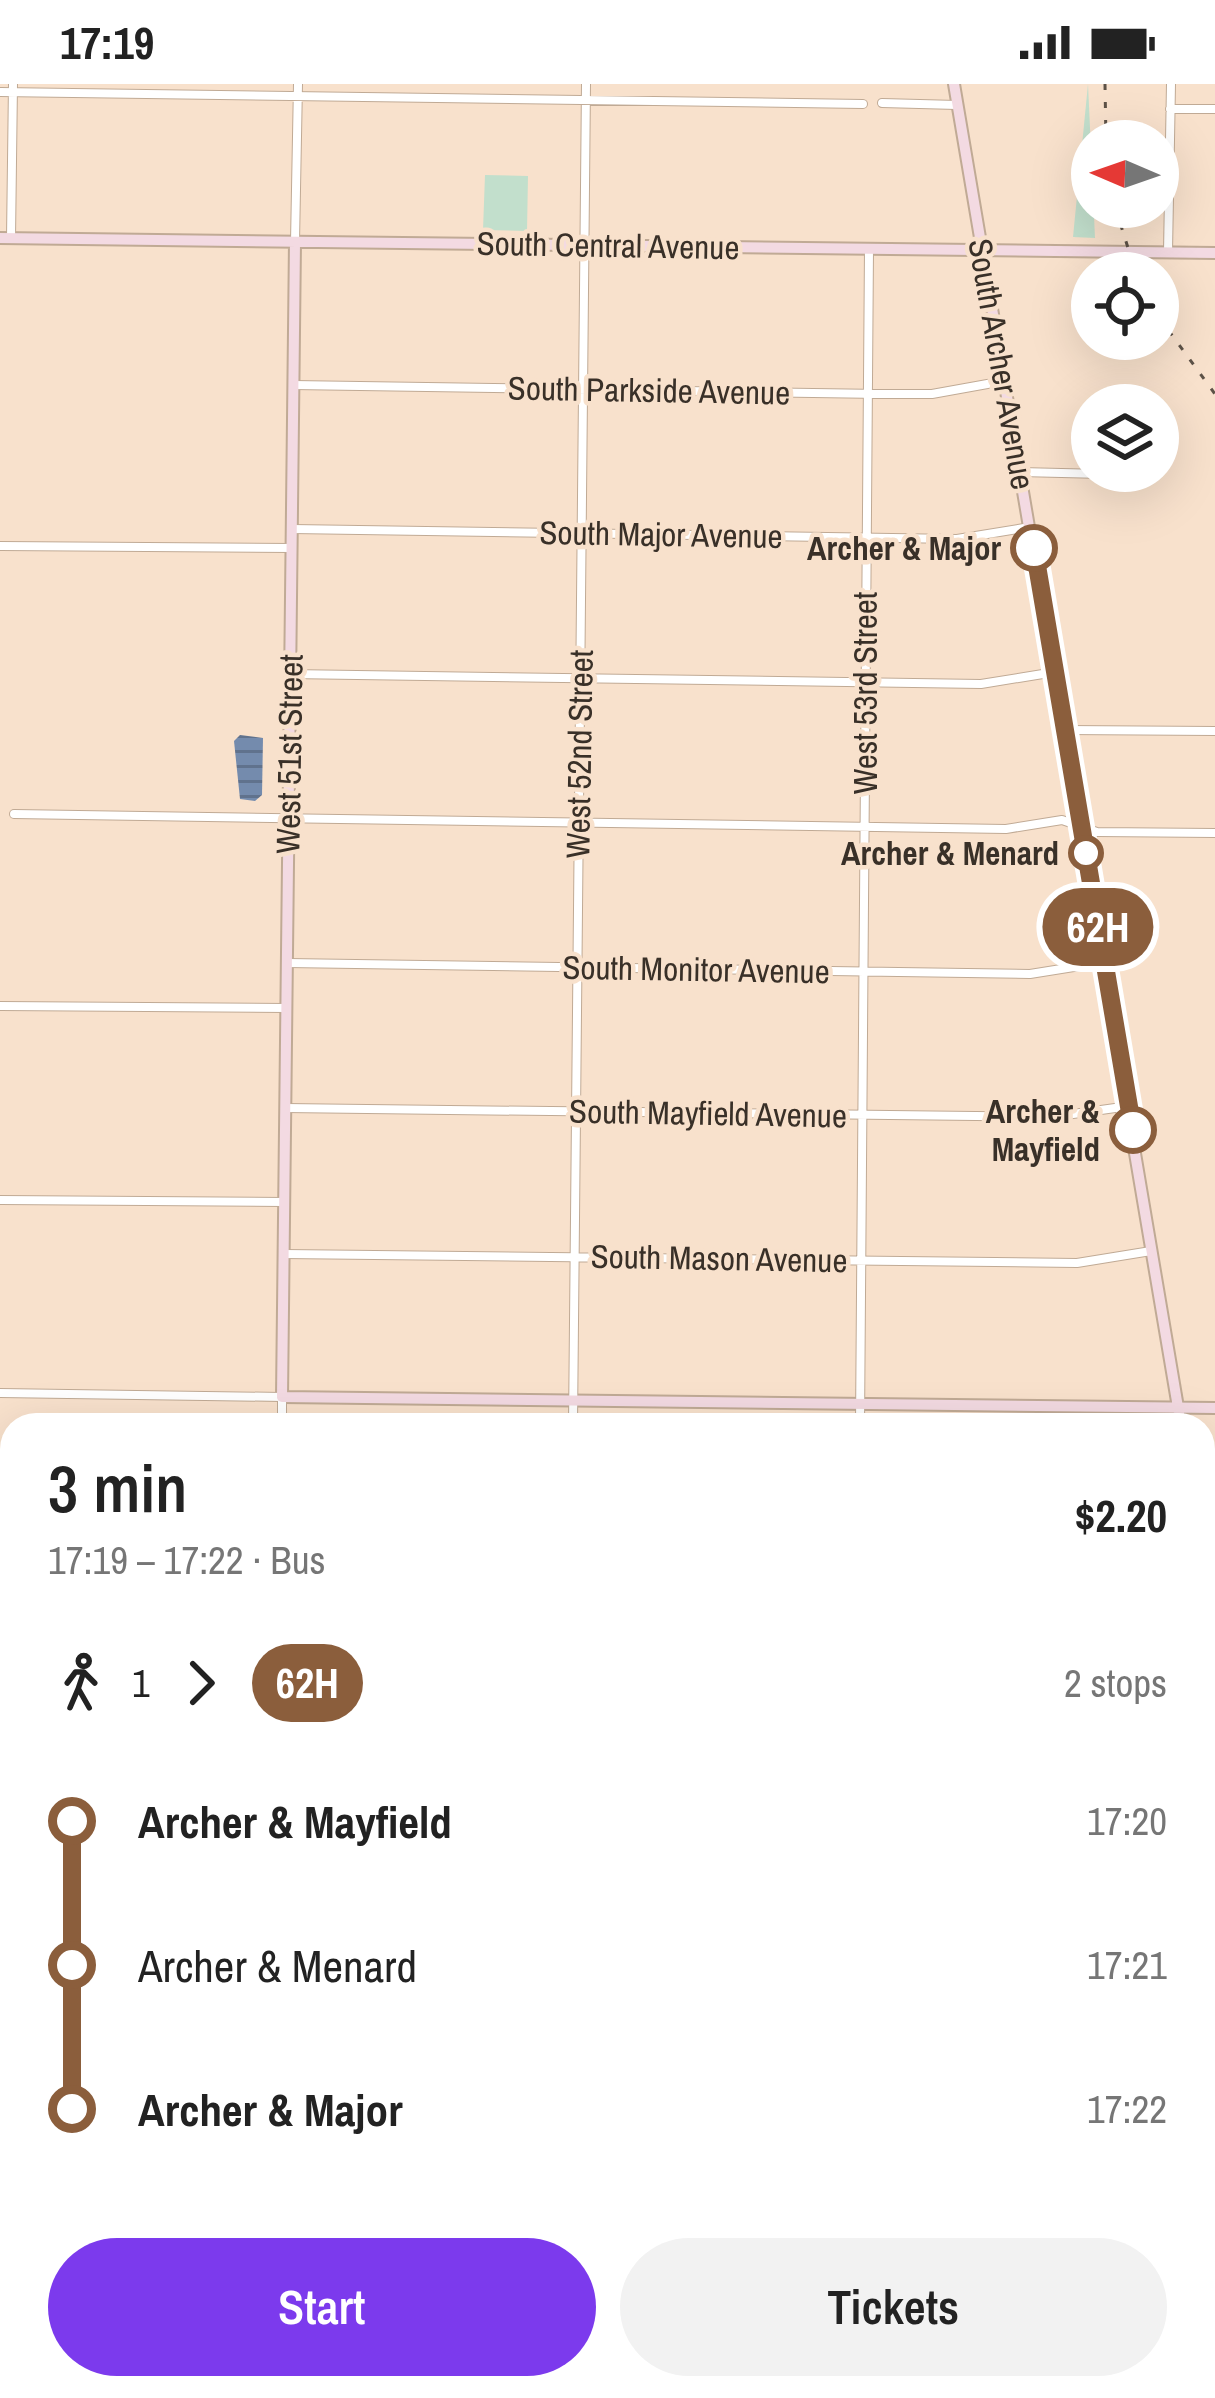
<!DOCTYPE html>
<html lang="en">
<head>
<meta charset="utf-8">
<style>
	:root { --surface:#fff; --page:#f2f2f2; --text:#222; --muted:#767676; --accent:#7c3aed }
	body { margin:0; font-family:"Archivo Narrow",sans-serif; background:var(--page); color:var(--text); height:100vh; display:flex; flex-direction:column; font-size:45px; white-space:nowrap }
	* { box-sizing:border-box; margin:0 }
	p { font-size:39px; color:var(--muted) }
	.icon { flex:none; width:66px; height:66px; fill:none; stroke:currentColor; stroke-width:2; stroke-linecap:round; stroke-linejoin:round }
	.map { position:relative; flex:1; overflow:hidden }
	.sheet { position:absolute; left:0px; top:1329px; width:1215px; height:987px; display:flex; flex-direction:column; background:var(--surface); border-radius:36px 36px 0 0; box-shadow:0 12px 48px #0002 }
	.sheet>* { flex:none }
	.badge { padding:0 24px; border-radius:39px; font-size:42px; line-height:78px }
	.needle { width:78px; rotate:272deg }
	.buttons { position:absolute; left:1071px; top:36px; display:grid; gap:24px }
	.buttons a { display:grid; place-items:center; width:108px; height:108px; border-radius:50%; background:var(--surface); box-shadow:0 12px 48px #0002; font-size:60px }
	.map>.badge { position:absolute; translate:-50% -50%; box-shadow:0 0 0 6px #fff }
	.legs { display:flex; align-items:center; gap:18px; height:132px; padding:0 48px; font-size:39px }
	.legs p { margin-inline-start:auto }
	.headline { display:flex; align-items:center; justify-content:space-between; height:204px; padding:0 48px }
	h1 { font-size:66px; font-weight:600; line-height:90px }
	.primary-button { display:flex; gap:24px; margin-top:auto; padding:24px 48px }
	.primary-button a { flex:1; height:138px; border-radius:72px; background:var(--accent); color:#fff; font-size:48px; font-weight:600; line-height:138px; text-align:center }
	.primary-button a+a { background:var(--page); color:var(--text) }
	ul { padding:0 48px; list-style:none }
	li { display:flex; align-items:center; gap:42px; height:144px; font-size:45px }
	li i { display:grid; place-items:center; width:18px; height:100%; margin:0 15px; background:currentColor }
	li i::after { content:''; width:30px; height:30px; margin:-15px; border:9px solid; border-radius:50%; background:var(--surface) }
	li p { margin-inline-start:auto }
	li:first-child i { background:linear-gradient(#0000 50%,currentColor 0) }
	li:last-child i { background:linear-gradient(currentColor 50%,#0000 0) }
	.status { display:flex; justify-content:space-between; align-items:center; height:84px; padding:0 60px; background:var(--surface); direction:ltr }
	.status svg { height:33px; fill:currentColor }
	.map>svg:first-child { display:block }
	.grass { fill:#c2dfcc }
	.water { fill:url(#water-rules) }
	.lines { fill:none; stroke-linecap:round; stroke-linejoin:round }
	.street-casing { stroke:#c0aa95; stroke-width:10 }
	.secondary-casing { stroke:#c0aa95; stroke-width:14 }
	.street { stroke:#fff; stroke-width:8 }
	.secondary { stroke:#f3dae2; stroke-width:10 }
	.rail { stroke:#5d5247; stroke-width:3; stroke-dasharray:6 12; stroke-linecap:butt }
	.line-1-casing { stroke:#fff; stroke-width:27 }
	.line-1 { stroke:#8b5e3c; stroke-width:18 }
	.stop-1-dot { fill:#fff; stroke:#8b5e3c; stroke-width:6 }
	.labels { text-anchor:middle; dominant-baseline:central; stroke-width:9; stroke-linejoin:round; paint-order:stroke }
	.street-label { font-size:33px; fill:#393028; stroke:#f8e1cc }
	.stop-label { font-size:33px; font-weight:bold; fill:#393028; stroke:#f8e1cc; text-anchor:end }
</style>
</head>
<body>
<div class="status"><b>17:19</b><svg viewBox="0 0 49 12"><path d="M0 12V9h3v3zM5 12V6h3v6zM10 12V3h3v9zM15 12V0h3v12zM26 1h20v11H26zM47 4h2v5h-2z"/></svg></div>
<div class="map">
<svg width="1215" height="2314" viewBox="0 0 1215 2314">
	<defs>
		<pattern id="water-rules" width="6" height="5" patternUnits="userSpaceOnUse" patternTransform="scale(3)"><rect width="6" height="5" fill="#748bad"/><path d="M0 2.5h6" fill="none" stroke="#60728d"/></pattern>
	</defs>
	<rect width="100%" height="100%" fill="#f8e1cc"/>
	<path class="grass" d="M 1088,0 L 1095,154 L 1073,153 Z
		M 485,91 L 528,92 L 527,147 L 483,146 Z"/>
	<path class="water" d="M 240,651 L 263,654 L 262,711 L 255,717 L 240,715 L 234,657 Z"/>
	<g class="lines">
		<defs>
			<path id="street" d="M 0,8 L 863,20
				M 882,19 L 957,21
				M 1170,25 L 1215,25
				M 11,154 L 13,0
				M 295,158 L 298,0
				M 1168,168 L 1171,0
				M 293,301 L 881,310 L 932,310 L 1004,297
				M 1020,388 L 1103,390
				M 292,445 L 957,455 L 1030,443
				M 0,462 L 291,464
				M 289,590 L 981,600 L 1055,588
				M 1065,646 L 1215,647
				M 14,730 L 1006,745 L 1062,736 L 1097,748 L 1215,749
				M 287,879 L 1030,890 L 1105,878
				M 0,922 L 286,924
				M 285,1024 L 1052,1033 L 1129,1022
				M 0,1116 L 284,1118
				M 284,1170 L 1077,1179 L 1151,1167
				M 0,1309 L 282,1313 L 282,1341
				M 573,1341 L 586,0
				M 860,1341 L 869,165
				M 1203,1469 L 1215,1469
				M 1203,1613 L 1215,1613
				M 1203,1758 L 1215,1758
				M 1203,1902 L 1215,1902
				M 0,2032 L 12,2032
				M 1203,2046 L 1215,2046
				M 1203,2190 L 1215,2190
				M 276,2314 L 276,2304
				M 564,2314 L 564,2304
				M 850,2314 L 850,2304
				M 1137,2314 L 1138,2304"/>
			<path id="secondary" d="M 954,0 L 1181,1341
				M 0,154 L 1215,169
				M 295,158 L 282,1313 L 1215,1324
				M 1203,1467 L 1215,1536"/>
		</defs>
		<use href="#street" class="street-casing"/>
		<use href="#secondary" class="secondary-casing"/>
		<use href="#street" class="street"/>
		<use href="#secondary" class="secondary"/>
		<path class="rail" d="M 1105,0 L 1106,57
			M 1115,123 L 1136,189
			M 1158,232 L 1215,310
			M 0,1552 L 12,1553
			M 0,1812 L 12,1813
			M 0,1935 L 8,1932"/>
	</g>
	<g class="lines">
		<defs>
			<path id="line-1" d="M 1034,464 L 1133,1046"/>
		</defs>
		<use href="#line-1" class="line-1-casing"/>
		<use href="#line-1" class="line-1"/>
	</g>
	<g class="stop-1-dot">
		<circle cx="1034" cy="464" r="21"/>
		<circle cx="1086" cy="769" r="15"/>
		<circle cx="1133" cy="1046" r="21"/>
	</g>
	<g class="labels">
		<g class="street-label">
			<text transform="translate(608 161) rotate(1)">South Central Avenue</text>
			<text transform="translate(1002 280) rotate(80)">South Archer Avenue</text>
			<text transform="translate(649 306) rotate(1)">South Parkside Avenue</text>
			<text transform="translate(661 450) rotate(1)">South Major Avenue</text>
			<text transform="translate(865 609) rotate(-90)">West 53rd Street</text>
			<text transform="translate(289 670) rotate(-89)">West 51st Street</text>
			<text transform="translate(579 670) rotate(-89)">West 52nd Street</text>
			<text transform="translate(696 885) rotate(1)">South Monitor Avenue</text>
			<text transform="translate(708 1029) rotate(1)">South Mayfield Avenue</text>
			<text transform="translate(719 1174) rotate(1)">South Mason Avenue</text>
		</g>
		<g class="stop-label">
			<text x="1001" y="464">Archer &amp; Major</text>
			<text x="1059" y="769">Archer &amp; Menard</text>
			<text x="1100" y="1027">Archer &amp;<tspan x="1100" dy="38">Mayfield</tspan></text>
		</g>
	</g>
</svg>
<div class="buttons">
<a><svg class="needle" viewBox="-14 -14 28 28"><path d="M0-13l5 13h-10z" fill="#e53935"/><path d="M0 13l5-13h-10z" fill="#767676"/></svg></a>
<a><svg class="icon" aria-label="locate" viewBox="0 0 24 24"><circle cx="12" cy="12" r="6"/><path d="M12 2v4M12 18v4M2 12h4M18 12h4"/></svg></a>
<a><svg class="icon" aria-label="layers" viewBox="0 0 24 24"><path d="M12 4l9 5-9 5-9-5zM3 14l9 5 9-5"/></svg></a>
</div>
<b class="badge" style="left:1098px;top:843px;background:#8b5e3c;color:#fff">62H</b>
<section class="sheet">
<div class="headline"><div><h1>3 min</h1><p>17:19 – 17:22 · Bus</p></div><b>$2.20</b></div>
<div class="legs"><svg class="icon" aria-label="walk" viewBox="0 0 24 24"><circle cx="13" cy="4" r="2"/><path d="M13 8l-2 6 4 7M11 14l-3 7M7 12l3-4h3l4 4"/></svg>1<svg class="icon" aria-label="forward" viewBox="0 0 24 24"><path d="M9 5l7 7-7 7"/></svg><b class="badge" style="background:#8b5e3c;color:#fff">62H</b><p>2 stops</p></div>
<ul>
<li><i style="color:#8b5e3c"></i><b>Archer &amp; Mayfield</b><p>17:20</p></li>
<li><i style="color:#8b5e3c"></i><span>Archer &amp; Menard</span><p>17:21</p></li>
<li><i style="color:#8b5e3c"></i><b>Archer &amp; Major</b><p>17:22</p></li>
</ul>
<div class="primary-button"><a>Start</a><a>Tickets</a></div>
</section>
</div>
</body>
</html>
